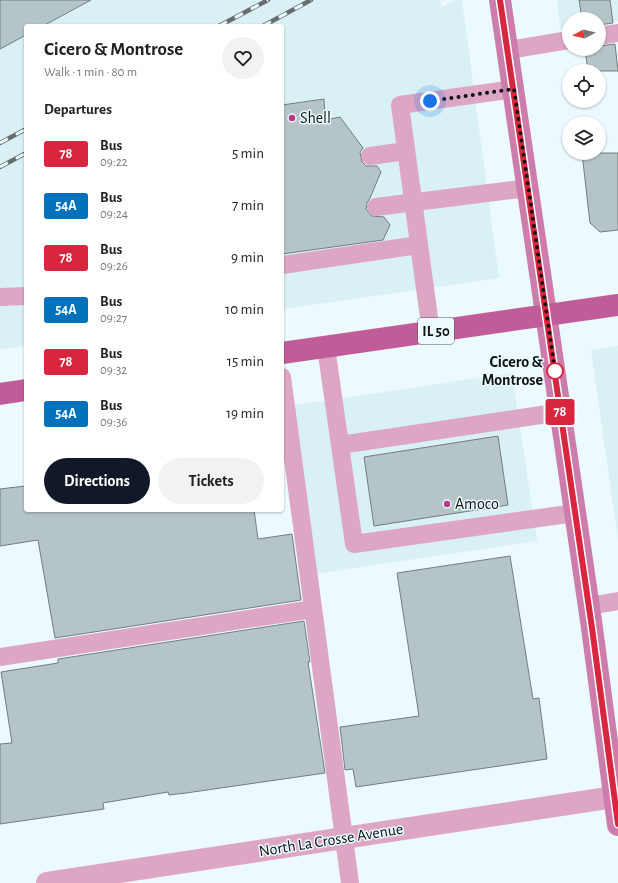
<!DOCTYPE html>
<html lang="en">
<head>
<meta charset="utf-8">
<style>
	:root { --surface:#fff; --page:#f2f2f2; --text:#222; --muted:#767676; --accent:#111827 }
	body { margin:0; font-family:"Alegreya Sans",sans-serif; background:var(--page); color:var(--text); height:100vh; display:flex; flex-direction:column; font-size:15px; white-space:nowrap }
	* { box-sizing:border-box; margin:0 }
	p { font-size:13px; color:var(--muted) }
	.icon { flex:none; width:22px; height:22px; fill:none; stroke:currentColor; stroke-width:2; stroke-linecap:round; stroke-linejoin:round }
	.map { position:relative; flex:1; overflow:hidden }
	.sheet { position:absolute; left:24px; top:24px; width:260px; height:488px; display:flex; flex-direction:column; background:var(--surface); border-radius:4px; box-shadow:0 1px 3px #0004 }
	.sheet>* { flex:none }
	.badge { padding:0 8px; border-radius:3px; font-size:14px; line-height:26px }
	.needle { width:26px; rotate:263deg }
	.controls { position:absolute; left:562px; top:12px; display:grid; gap:8px }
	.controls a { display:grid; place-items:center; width:44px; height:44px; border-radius:50%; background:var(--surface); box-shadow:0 1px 3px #0004; font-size:20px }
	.you { position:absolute; width:20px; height:20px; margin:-10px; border:3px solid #fff; border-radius:50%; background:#1a73e8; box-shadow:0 0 0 6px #1a73e833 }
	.map>.badge { position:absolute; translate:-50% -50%; box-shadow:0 0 0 2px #fff }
	h2 { padding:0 20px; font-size:15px; line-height:36px }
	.round { display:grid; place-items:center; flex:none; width:42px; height:42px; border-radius:21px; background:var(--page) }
	.headline { display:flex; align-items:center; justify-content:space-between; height:68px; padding:0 20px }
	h1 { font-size:19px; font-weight:600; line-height:30px }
	.button { display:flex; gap:8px; margin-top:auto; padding:8px 20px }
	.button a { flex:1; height:46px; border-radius:24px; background:var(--accent); color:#fff; font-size:16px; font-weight:600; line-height:46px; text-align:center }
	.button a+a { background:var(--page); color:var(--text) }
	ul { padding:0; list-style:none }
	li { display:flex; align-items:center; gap:12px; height:52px; padding:0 20px }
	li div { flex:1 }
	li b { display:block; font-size:15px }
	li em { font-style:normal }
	li .badge { min-width:44px; font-weight:700; text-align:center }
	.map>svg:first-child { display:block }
	.built { fill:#d9f0f5 }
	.building { fill:#b5c4c6; stroke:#717e80 }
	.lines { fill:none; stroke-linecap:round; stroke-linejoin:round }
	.lane { stroke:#dda6c5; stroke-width:18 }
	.street { stroke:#dda6c5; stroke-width:22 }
	.secondary { stroke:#cd7dac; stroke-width:22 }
	.primary { stroke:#c05d99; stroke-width:22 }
	.rail-casing { stroke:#666e70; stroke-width:4.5 }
	.rail { stroke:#ecfafd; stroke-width:3; stroke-dasharray:9; stroke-linecap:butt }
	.line-casing { stroke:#fff; stroke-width:9 }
	.line { stroke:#d7263d; stroke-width:6 }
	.walk { stroke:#0e1314; stroke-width:4; stroke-dasharray:0 7.2 }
	.poi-dot { fill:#b63a8b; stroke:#ecfafd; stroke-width:1.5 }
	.stop-dot { fill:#fff; stroke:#d7263d; stroke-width:2 }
	.labels { text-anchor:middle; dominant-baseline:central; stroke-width:3; stroke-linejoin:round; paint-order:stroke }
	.shield { fill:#ecfafd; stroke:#51585a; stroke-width:1 }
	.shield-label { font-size:15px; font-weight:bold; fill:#0e1314 }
	.poi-label { font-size:16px; fill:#0e1314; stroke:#ecfafd; text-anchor:start }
	.stop-label { font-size:16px; font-weight:bold; fill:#0e1314; stroke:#ecfafd; text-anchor:end }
	.street-label { font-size:16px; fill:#0e1314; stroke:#ecfafd }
</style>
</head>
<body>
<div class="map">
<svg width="618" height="883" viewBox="0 0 618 883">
	<rect width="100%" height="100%" fill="#ecfafd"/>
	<path class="built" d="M 0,0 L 440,0 L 442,7 L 454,0 L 462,0 L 499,278 L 282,309 L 282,26 L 26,26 L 26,346 L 0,349 Z
		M 557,0 L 618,0 L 618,21 L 599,23 L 599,19 L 569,19 L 569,27 L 560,29 Z
		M 618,346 L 618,540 L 591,350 Z
		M 512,373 L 537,541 L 314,574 L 289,406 Z"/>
	<path class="building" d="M 0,0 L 91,0 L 43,26 L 26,26 L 26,35 L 0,49 Z
		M 579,0 L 610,0 L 613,23 L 599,25 L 599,19 L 582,19 Z
		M 615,44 L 618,71 L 588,71 L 585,49 L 599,49 L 599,46 Z
		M 324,99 L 325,120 L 340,117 L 363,148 L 360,152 L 362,162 L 366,166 L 377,166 L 381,172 L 370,198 L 367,203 L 366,209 L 372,216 L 384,217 L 390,225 L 383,240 L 282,254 L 282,105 Z
		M 582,153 L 618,153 L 618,230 L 600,232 L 590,223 Z
		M 498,436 L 508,505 L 374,526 L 364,457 Z
		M 25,486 L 26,510 L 254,510 L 258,539 L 292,534 L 301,600 L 55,638 L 38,540 L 0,546 L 0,489 Z
		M 510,556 L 533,699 L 539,698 L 547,759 L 356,787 L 353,769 L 345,770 L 340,727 L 419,716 L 397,573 Z
		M 304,621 L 310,662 L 308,662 L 325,773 L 186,793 L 169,795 L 168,792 L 103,803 L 104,809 L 0,824 L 0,744 L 12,743 L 1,672 L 58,663 L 58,659 Z"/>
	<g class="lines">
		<path class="lane" d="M 599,36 L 618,33
			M 508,50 L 569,40
			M 370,156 L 406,151
			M 376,207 L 528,188
			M 282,265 L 419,245
			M 0,297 L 26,296
			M 431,332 L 400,105 L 514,89
			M 326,347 L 354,544 L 575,513
			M 282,377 L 350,883
			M 340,445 L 561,412
			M 589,606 L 618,601
			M 0,657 L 313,609"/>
		<path class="street" d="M 47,883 L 614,797"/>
		<path class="secondary" d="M 500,0 L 592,628 L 618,825"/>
		<path class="primary" d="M 282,353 L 618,305
			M 0,394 L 26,390"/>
		<defs>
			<path id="rail" d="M 219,26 L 268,0
				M 263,26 L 311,0
				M 0,143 L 26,129
				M 0,167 L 26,153"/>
		</defs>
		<use href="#rail" class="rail-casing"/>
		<use href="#rail" class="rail"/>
	</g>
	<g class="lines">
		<defs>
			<path id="line" d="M 500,0 L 592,628 L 618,824"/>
		</defs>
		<use href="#line" class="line-casing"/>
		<use href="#line" class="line"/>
		<path class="walk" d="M 430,101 L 514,89 L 555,371"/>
	</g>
	<g class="poi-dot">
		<circle cx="292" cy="118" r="4"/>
		<circle cx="447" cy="504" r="4"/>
	</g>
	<circle class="stop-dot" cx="555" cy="371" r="8"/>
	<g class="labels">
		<rect class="shield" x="418" y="318" width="36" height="26" rx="3"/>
		<g class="shield-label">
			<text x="436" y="331">IL 50</text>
		</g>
		<g class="poi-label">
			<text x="300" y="118">Shell</text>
			<text x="455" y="504">Amoco</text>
		</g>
		<g class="stop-label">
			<text x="543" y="362">Cicero &amp;<tspan x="543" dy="18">Montrose</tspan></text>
		</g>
		<g class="street-label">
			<text transform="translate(331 840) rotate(-9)">North La Crosse Avenue</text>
		</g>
	</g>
</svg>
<div class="controls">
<a><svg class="needle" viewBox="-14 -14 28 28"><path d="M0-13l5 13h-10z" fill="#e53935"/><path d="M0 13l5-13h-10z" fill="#767676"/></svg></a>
<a><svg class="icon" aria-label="locate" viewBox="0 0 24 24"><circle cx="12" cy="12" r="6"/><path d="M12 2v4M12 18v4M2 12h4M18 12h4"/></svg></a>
<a><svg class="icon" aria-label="layers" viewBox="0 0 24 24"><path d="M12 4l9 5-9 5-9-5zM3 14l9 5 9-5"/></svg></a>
</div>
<div class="you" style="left:430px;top:101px"></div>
<b class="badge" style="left:560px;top:412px;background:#d7263d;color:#fff">78</b>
<section class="sheet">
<div class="headline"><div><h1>Cicero &amp; Montrose</h1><p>Walk · 1 min · 80 m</p></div><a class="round"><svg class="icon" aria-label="heart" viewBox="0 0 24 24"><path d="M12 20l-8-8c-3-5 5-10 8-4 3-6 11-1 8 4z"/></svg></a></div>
<h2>Departures</h2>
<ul>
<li><span class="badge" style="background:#d7263d;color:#fff">78</span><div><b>Bus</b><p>09:22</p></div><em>5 min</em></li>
<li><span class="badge" style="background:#0072bc;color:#fff">54A</span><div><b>Bus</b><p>09:24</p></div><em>7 min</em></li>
<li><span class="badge" style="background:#d7263d;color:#fff">78</span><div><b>Bus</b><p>09:26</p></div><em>9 min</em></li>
<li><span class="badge" style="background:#0072bc;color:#fff">54A</span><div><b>Bus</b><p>09:27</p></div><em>10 min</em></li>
<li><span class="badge" style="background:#d7263d;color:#fff">78</span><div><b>Bus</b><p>09:32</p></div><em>15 min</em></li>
<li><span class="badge" style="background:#0072bc;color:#fff">54A</span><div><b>Bus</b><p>09:36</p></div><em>19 min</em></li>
</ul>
<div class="button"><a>Directions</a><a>Tickets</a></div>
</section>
</div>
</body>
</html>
